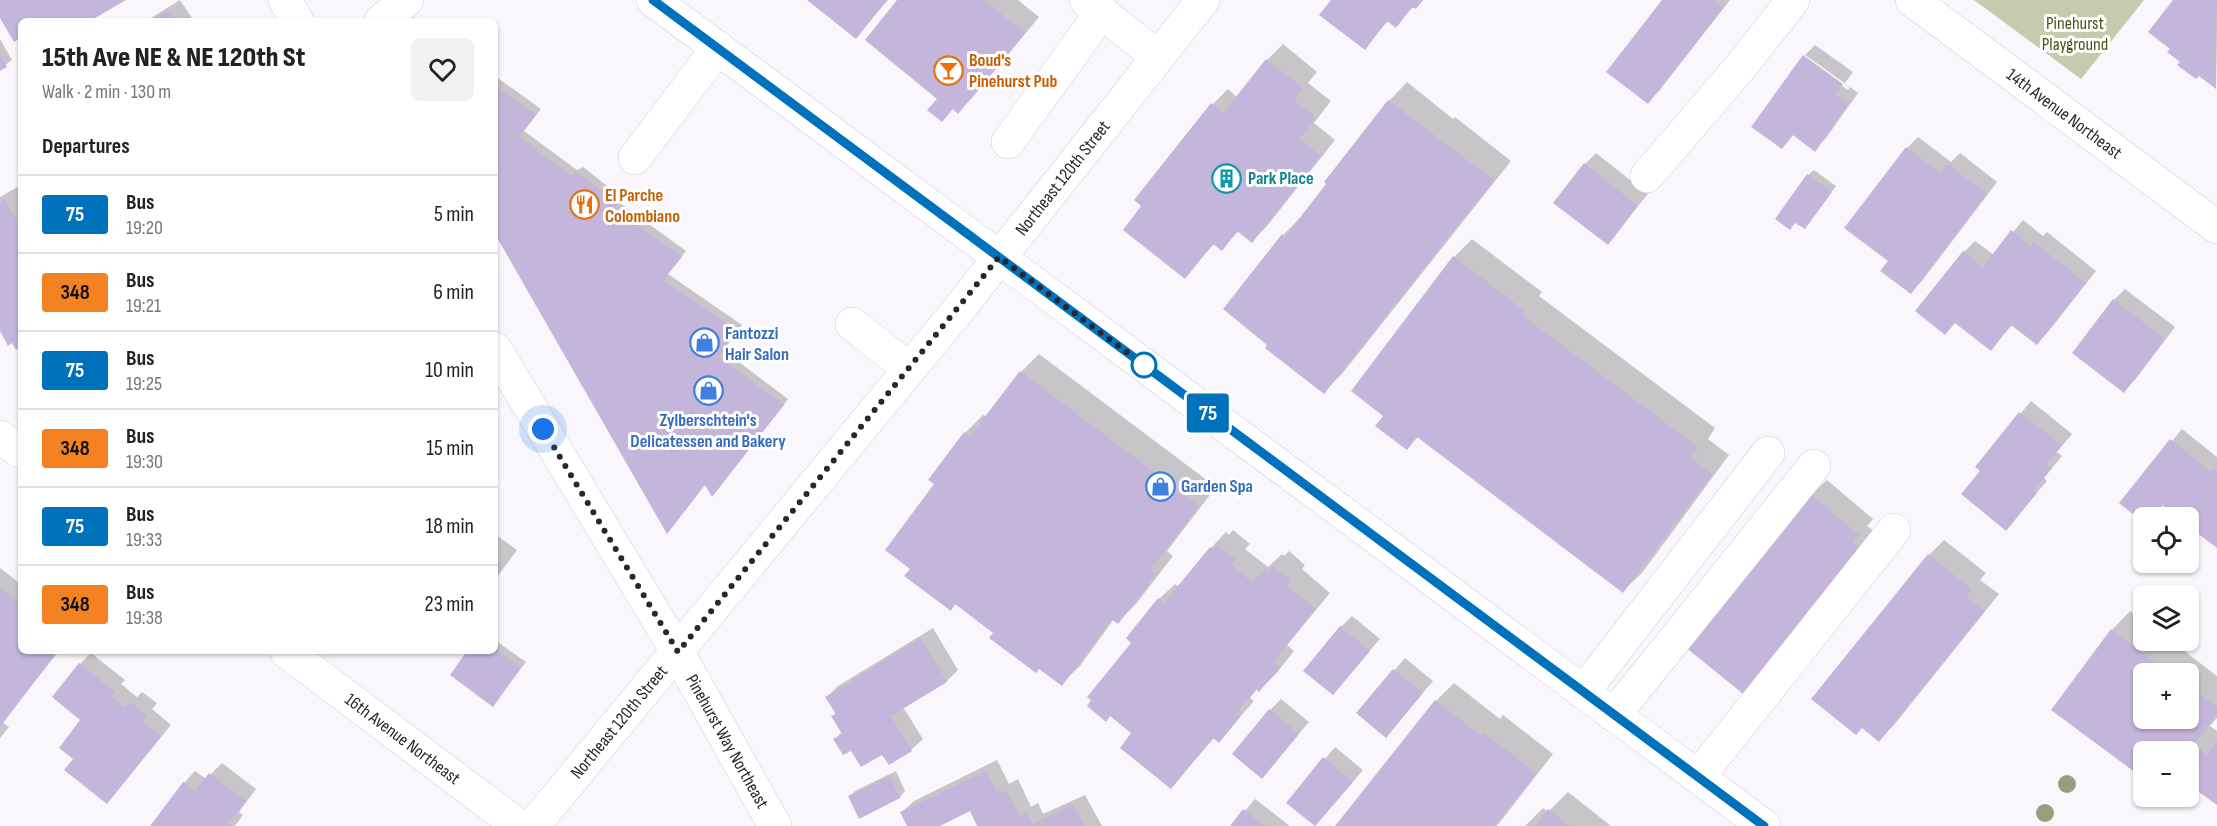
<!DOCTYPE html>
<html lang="en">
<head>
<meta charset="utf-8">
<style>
	:root { --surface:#fff; --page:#f2f2f2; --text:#222; --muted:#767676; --line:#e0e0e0 }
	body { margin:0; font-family:"Sofia Sans Condensed",sans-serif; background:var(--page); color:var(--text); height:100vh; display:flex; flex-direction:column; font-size:22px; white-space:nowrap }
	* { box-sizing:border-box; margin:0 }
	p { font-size:20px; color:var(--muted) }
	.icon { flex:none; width:33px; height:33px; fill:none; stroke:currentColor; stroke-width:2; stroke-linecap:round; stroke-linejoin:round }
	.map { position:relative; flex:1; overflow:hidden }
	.panel { position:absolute; left:18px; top:18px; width:480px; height:636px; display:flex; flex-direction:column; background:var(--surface); border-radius:9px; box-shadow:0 2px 4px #0004 }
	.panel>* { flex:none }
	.badge { padding:0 12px; border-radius:4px; font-size:21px; line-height:39px }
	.buttons { position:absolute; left:2133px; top:507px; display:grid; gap:12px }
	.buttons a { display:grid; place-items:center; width:66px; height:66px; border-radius:9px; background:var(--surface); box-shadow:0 2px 4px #0004; font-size:30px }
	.you { position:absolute; width:30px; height:30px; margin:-15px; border:4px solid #fff; border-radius:50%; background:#1a73e8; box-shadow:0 0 0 9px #1a73e833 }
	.map>.badge { position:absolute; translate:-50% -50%; box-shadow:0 0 0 3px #fff }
	h2 { padding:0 24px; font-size:22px; line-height:54px }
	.round { display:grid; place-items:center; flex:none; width:63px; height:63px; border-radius:9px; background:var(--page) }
	.head { display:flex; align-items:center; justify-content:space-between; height:102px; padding:0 24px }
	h1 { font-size:28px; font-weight:800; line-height:45px }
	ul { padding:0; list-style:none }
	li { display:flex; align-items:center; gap:18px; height:78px; padding:0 24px; border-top:2px solid var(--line) }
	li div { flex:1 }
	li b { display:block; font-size:22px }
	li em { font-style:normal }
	li .badge { min-width:66px; font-weight:700; text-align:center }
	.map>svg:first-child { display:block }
	.green { fill:#c5cbaf }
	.shadow { fill:#0003; fill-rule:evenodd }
	.building { fill:#c3b6da }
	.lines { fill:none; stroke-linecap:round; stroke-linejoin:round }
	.minor-casing { stroke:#d8c7e0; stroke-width:34 }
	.major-casing { stroke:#d8c7e0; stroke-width:34 }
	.minor { stroke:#fff; stroke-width:33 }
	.major { stroke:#fff; stroke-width:33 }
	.tree { fill:#9a9d7f }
	.line-casing { stroke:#fff; stroke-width:14 }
	.line { stroke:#0072bc; stroke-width:9 }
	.walk { stroke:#2b252f; stroke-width:6; stroke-dasharray:0 10.8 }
	.stop-dot { fill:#fff; stroke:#0072bc; stroke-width:3 }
	.labels { text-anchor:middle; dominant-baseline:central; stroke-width:6; stroke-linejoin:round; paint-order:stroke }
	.park-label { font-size:18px; fill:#4b5318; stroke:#fff }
	.food-label { font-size:18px; font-weight:bold; fill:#c56008; stroke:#fff; text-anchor:start }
	.street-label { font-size:18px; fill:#2b252f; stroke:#fff }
	.culture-label { font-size:18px; font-weight:bold; fill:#0d838f; stroke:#fff; text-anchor:start }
	.shop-label { font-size:18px; font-weight:bold; fill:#366cbe; stroke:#fff; text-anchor:start }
</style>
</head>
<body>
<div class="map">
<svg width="2217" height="826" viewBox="0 0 2217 826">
	<rect width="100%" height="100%" fill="#faf7fc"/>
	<path class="green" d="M 1974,0 L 2144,0 L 2081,79 Z"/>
	<path class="shadow" d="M 180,0 L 194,21 L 146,21 Z
		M 809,0 L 888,0 L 856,37 Z
		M 899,0 L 1018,0 L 1039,17 L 973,97 L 958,112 L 939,99 Z
		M 1332,0 L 1423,0 L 1414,6 L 1396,26 L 1389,20 L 1364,48 Z
		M 1664,0 L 1730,0 L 1659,91 L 1647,102 Z
		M 2175,0 L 2217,0 L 2216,87 L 2172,49 Z
		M 414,17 L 420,21 L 409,21 Z
		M 0,39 L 12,60 L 0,69 Z
		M 1283,44 L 1317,72 L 1308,83 L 1331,101 L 1314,123 L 1335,140 L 1267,226 L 1252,241 L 1239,231 L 1222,249 L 1215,243 L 1184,277 L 1212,105 L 1228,89 L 1237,97 L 1267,60 Z
		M 1815,45 L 1853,72 L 1845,83 L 1858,93 L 1826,138 L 1814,150 L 1794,134 L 1782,147 L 1804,58 L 1848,90 L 1850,87 L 1805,55 Z
		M 495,76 L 541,109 L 524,131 L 577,170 L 583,167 L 624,199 L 620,203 L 686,251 L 668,274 L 742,325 L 723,350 L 788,399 L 713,495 L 706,483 L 495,231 Z
		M 1407,82 L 1453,119 L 1455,117 L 1511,161 L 1342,374 L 1323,392 L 1283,235 L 1301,217 L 1328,183 L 1326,181 L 1389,101 Z
		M 1918,137 L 1951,162 L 1960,153 L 1997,182 L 1922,281 L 1911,292 L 1890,261 L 1846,228 L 1907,148 Z
		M 1596,153 L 1648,194 L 1607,243 L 1585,164 Z
		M 1814,170 L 1836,186 L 1805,227 L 1796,221 L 1808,175 Z
		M 21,185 L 21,346 L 13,341 L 0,328 L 0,197 Z
		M 2023,220 L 2043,236 L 2047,232 L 2096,271 L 2048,332 L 2037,343 L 2013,324 L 1991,349 L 1964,252 L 1975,241 L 1994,255 Z
		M 1472,239 L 1542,292 L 1539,296 L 1715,428 L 1708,439 L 1729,455 L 1642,573 L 1623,591 L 1418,437 L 1406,448 L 1385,415 L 1454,257 Z
		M 2125,289 L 2175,327 L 2135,380 L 2123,391 L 2114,300 Z
		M 1039,354 L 1216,487 L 1167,551 L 1173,556 L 1136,604 L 1118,622 L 1114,619 L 1080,666 L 1061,684 L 956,603 L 950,609 L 912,569 L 936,484 L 965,433 L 983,415 L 987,417 L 1021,372 Z
		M 2031,401 L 2072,434 L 2057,452 L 2062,456 L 2044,478 L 2047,481 L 2006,529 L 1982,471 L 1977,466 Z
		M 2182,429 L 2217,457 L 2217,547 L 2188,518 L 2164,504 L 2152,518 L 2121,503 Z
		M 1827,480 L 1873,519 L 1867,526 L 1879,535 L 1790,637 L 1811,495 Z
		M 1233,530 L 1250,544 L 1245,549 L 1268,567 L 1282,554 L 1284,556 L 1289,551 L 1305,565 L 1302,569 L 1330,593 L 1287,645 L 1294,651 L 1275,675 L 1259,690 L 1257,689 L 1250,698 L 1254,701 L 1219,741 L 1215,737 L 1171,787 L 1133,733 L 1133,643 L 1159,599 L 1175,584 L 1179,587 L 1211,548 L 1226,532 L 1229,535 Z
		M 495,534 L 517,550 L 495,580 Z
		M 1944,540 L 1986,573 L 1980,580 L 1999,594 L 1894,725 L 1879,740 L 1929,555 Z
		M 0,568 L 21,584 L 21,651 L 59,651 L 2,722 L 9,727 L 0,738 Z
		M 2130,611 L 2144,621 L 2144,640 L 2170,640 L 2217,676 L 2217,718 L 2210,726 L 2217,731 L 2217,803 L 2188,752 L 2053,710 L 2112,630 ZM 2144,674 L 2188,674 L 2188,718 L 2144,718 Z
		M 1352,616 L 1380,639 L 1333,693 L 1341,627 Z
		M 933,628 L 958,670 L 947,681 L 903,707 L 923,739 L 911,750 L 889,763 L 883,752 L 852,748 L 835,739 L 843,731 L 833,716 L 837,712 L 827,697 L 838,686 Z
		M 495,640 L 526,662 L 493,705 L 469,651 L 495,651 Z
		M 91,653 L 125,680 L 121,684 L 137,697 L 142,692 L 157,703 L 152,709 L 171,725 L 107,802 L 75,758 L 83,720 L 80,664 Z
		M 1405,658 L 1433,681 L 1386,736 L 1358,713 Z
		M 1454,683 L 1500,719 L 1503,715 L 1553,754 L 1497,826 L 1337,826 L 1436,701 Z
		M 1281,699 L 1309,722 L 1262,777 L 1270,710 Z
		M 1335,747 L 1363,770 L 1316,825 L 1288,802 Z
		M 997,760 L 1009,784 L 1018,779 L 1031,807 L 1038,803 L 1043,814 L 1085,795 L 1102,826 L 979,826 L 971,809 L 937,826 L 908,826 L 902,812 L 914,801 Z
		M 222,763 L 256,789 L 239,812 L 243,815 L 235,826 L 151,826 L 184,783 L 195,771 L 206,779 Z
		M 896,771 L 905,791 L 900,797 L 860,817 L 849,797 L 855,791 Z
		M 1568,792 L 1611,826 L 1525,826 L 1543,808 L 1548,812 Z
		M 1255,799 L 1290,826 L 1232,826 Z"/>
	<path class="building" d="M 0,0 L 126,0 L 90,21 L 21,21 L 21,38 L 14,42 L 0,18 Z
		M 807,0 L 887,0 L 856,39 Z
		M 897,0 L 984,0 L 1025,33 L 958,114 L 953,109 L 942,122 L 927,110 L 937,99 L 865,40 Z
		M 1331,0 L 1423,0 L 1416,9 L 1412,7 L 1396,28 L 1387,21 L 1365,50 L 1319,15 Z
		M 1662,0 L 1714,0 L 1723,8 L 1648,104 L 1606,72 Z
		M 2173,0 L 2217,0 L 2216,89 L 2199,76 L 2196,79 L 2177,65 L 2180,62 L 2167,52 L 2170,49 L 2148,32 Z
		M 169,10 L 176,21 L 151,21 Z
		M 0,54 L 7,67 L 0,71 Z
		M 1803,55 L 1843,84 L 1835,95 L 1848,104 L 1815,152 L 1793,135 L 1782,149 L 1751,127 Z
		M 1266,59 L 1303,88 L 1294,100 L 1316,117 L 1299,139 L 1321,156 L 1252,243 L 1237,231 L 1222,251 L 1213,244 L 1185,279 L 1123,230 L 1141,206 L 1134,200 L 1211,103 L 1223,113 Z
		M 495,85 L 536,115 L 519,137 L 570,175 L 577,172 L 619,205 L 614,208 L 682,257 L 663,280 L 737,331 L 719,357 L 784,405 L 712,497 L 705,485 L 667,534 L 495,234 Z
		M 1388,100 L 1494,180 L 1324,394 L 1265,348 L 1267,345 L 1223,309 L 1282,234 L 1285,237 L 1326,184 L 1324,182 Z
		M 1906,147 L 1940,173 L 1947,164 L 1987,194 L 1911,294 L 1880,271 L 1888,261 L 1844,228 Z
		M 1584,163 L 1638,206 L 1608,245 L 1553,203 Z
		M 1807,174 L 1832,192 L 1805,229 L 1795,223 L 1790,230 L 1775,219 Z
		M 5,199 L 21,228 L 21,348 L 16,350 L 12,343 L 8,346 L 0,331 L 0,202 Z
		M 2011,230 L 2031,246 L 2034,242 L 2086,283 L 2037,345 L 2011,325 L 1991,351 L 1955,323 L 1945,335 L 1915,311 L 1963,251 L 1983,267 Z
		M 1453,256 L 1525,311 L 1522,315 L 1698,447 L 1690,457 L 1712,474 L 1623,593 L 1417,437 L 1407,450 L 1375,426 L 1383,416 L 1351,391 Z
		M 2113,299 L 2165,339 L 2124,393 L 2072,353 Z
		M 1020,371 L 1199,506 L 1150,570 L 1156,575 L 1118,624 L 1112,619 L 1062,686 L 1039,669 L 1036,673 L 989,638 L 993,633 L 955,604 L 951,611 L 904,576 L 910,569 L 885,550 L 934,484 L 928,480 L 964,432 L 970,436 Z
		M 2019,412 L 2062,445 L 2047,464 L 2052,468 L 2034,490 L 2037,493 L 2006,531 L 1961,494 L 1980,471 L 1975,467 Z
		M 2170,439 L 2211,472 L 2214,468 L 2217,470 L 2217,548 L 2188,526 L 2188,518 L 2178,518 L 2162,505 L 2153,518 L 2144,518 L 2144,523 L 2119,503 Z
		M 1810,494 L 1859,535 L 1853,542 L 1865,551 L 1747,697 L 1684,646 Z
		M 1217,545 L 1236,560 L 1231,565 L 1253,583 L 1265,568 L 1268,571 L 1273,566 L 1291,581 L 1287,586 L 1316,609 L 1273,662 L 1280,667 L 1259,692 L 1256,689 L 1236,714 L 1240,717 L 1219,743 L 1213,738 L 1171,789 L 1120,748 L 1131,733 L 1110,716 L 1106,722 L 1087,706 L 1091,700 L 1087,697 L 1131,643 L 1126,638 L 1158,598 L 1164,603 L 1210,547 L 1213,549 Z
		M 1928,554 L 1972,589 L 1966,596 L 1985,611 L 1879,742 L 1862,728 L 1856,735 L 1811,699 Z
		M 495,560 L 503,566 L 495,577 Z
		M 0,588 L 21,604 L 21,651 L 58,651 L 0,727 Z
		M 1340,626 L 1370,651 L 1333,695 L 1303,671 Z
		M 2111,629 L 2171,674 L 2144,674 L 2144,718 L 2188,718 L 2188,686 L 2217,707 L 2217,714 L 2193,745 L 2207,755 L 2217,741 L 2217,805 L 2188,784 L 2188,752 L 2144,752 L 2144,779 L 2051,710 Z
		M 921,638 L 947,682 L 891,716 L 912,751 L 889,765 L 882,755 L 861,767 L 851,751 L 843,755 L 833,739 L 842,734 L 831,716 L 836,714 L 825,697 Z
		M 495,649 L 521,668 L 493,707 L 450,675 L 467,651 L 495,651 Z
		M 79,663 L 115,692 L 111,696 L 125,708 L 130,702 L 147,715 L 142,721 L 161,737 L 107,804 L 64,770 L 73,759 L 59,748 L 80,720 L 52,697 Z
		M 1393,669 L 1423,693 L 1386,738 L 1356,713 Z
		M 1435,700 L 1481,736 L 1484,733 L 1536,773 L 1494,826 L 1335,826 Z
		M 1269,709 L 1299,734 L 1262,779 L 1232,754 Z
		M 1323,757 L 1353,782 L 1315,826 L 1286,803 Z
		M 986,771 L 998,794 L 1007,790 L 1019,817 L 1027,813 L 1032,824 L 1073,805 L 1085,826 L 977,826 L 970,811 L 940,826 L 907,826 L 900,812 Z
		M 209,773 L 246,801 L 228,824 L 232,826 L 150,826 L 183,782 L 195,791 Z
		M 890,776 L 900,798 L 859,819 L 848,796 Z
		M 1243,809 L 1265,826 L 1230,826 Z
		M 1548,809 L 1569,826 L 1535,826 Z"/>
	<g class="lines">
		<defs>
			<g id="minor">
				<path d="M 285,0 L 297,21"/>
				<path d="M 1086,0 L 1158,57"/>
				<path id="s1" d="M 1912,0 L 2217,227"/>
				<path d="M 381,21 L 407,0"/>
				<path d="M 1008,142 L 1102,12"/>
				<path d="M 635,158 L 718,48"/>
				<path d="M 1647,176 L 1742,65 L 1793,0"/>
				<path d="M 852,324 L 909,369"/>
				<path id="s2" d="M 495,349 L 678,653 L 775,826"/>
				<path d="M 0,437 L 21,452"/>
				<path id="s3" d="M 286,651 L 519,826"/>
				<path d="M 1583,692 L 1768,453"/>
				<path d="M 1614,715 L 1814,466"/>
				<path d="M 1698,777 L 1894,530"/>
				<path id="s4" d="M 533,826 L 955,314 L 1203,0"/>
			</g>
			<path id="major" d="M 653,0 L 1764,826"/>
		</defs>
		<use href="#minor" class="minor-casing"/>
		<use href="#major" class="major-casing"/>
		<use href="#minor" class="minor"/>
		<use href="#major" class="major"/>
	</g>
	<g class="tree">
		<circle cx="2067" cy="784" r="9"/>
		<circle cx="2045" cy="813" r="9"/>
	</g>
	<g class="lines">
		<defs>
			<path id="line" d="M 653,0 L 1764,826"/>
		</defs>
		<use href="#line" class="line-casing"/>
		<use href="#line" class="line"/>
		<path class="walk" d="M 543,429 L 678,652 L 999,257 L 1144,365"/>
	</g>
	<defs>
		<symbol id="bar-ring" viewBox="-11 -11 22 22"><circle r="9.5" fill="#fff" stroke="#e8710a" stroke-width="1.5"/><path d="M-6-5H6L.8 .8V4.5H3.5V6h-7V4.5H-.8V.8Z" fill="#e8710a"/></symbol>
		<symbol id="building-ring" viewBox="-11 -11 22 22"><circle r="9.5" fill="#fff" stroke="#0f9aa8" stroke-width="1.5"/><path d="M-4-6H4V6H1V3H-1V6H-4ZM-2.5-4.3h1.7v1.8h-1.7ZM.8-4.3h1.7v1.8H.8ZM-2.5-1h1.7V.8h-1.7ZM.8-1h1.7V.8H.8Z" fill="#0f9aa8"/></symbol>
		<symbol id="restaurant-ring" viewBox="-11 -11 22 22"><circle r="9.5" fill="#fff" stroke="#e8710a" stroke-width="1.5"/><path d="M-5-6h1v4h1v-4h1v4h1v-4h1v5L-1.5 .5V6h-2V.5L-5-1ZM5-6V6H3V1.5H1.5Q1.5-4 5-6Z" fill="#e8710a"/></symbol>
		<symbol id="shop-ring" viewBox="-11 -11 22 22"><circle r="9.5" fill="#fff" stroke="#3f7fe0" stroke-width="1.5"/><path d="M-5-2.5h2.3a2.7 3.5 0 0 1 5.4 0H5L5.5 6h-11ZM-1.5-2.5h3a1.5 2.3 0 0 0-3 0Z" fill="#3f7fe0"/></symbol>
	</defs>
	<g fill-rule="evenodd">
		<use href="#bar-ring" x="932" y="54" width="33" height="33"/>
		<use href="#building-ring" x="1210" y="162" width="33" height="33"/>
		<use href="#restaurant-ring" x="568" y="188" width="33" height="33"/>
		<use href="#shop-ring" x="688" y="326" width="33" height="33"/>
		<use href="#shop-ring" x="692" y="374" width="33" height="33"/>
		<use href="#shop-ring" x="1144" y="470" width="33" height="33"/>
	</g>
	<circle class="stop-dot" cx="1144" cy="365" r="12"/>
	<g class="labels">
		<g class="park-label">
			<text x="2075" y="23">Pinehurst<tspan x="2075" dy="21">Playground</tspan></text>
		</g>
		<g class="food-label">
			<text x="969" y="60">Boud's<tspan x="969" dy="21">Pinehurst Pub</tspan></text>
			<text x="605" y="195">El Parche<tspan x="605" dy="21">Colombiano</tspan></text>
		</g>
		<g class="street-label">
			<text stroke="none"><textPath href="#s1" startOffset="190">14th Avenue Northeast</textPath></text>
			<text stroke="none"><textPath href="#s4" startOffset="837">Northeast 120th Street</textPath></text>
			<text stroke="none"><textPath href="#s4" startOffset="135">Northeast 120th Street</textPath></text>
			<text stroke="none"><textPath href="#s3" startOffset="146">16th Avenue Northeast</textPath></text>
			<text stroke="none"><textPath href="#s2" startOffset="456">Pinehurst Way Northeast</textPath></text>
		</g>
		<g class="culture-label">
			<text x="1248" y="178">Park Place</text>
		</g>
		<g class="shop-label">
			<text x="725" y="333">Fantozzi<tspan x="725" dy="21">Hair Salon</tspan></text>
			<text x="708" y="420" text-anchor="middle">Zylberschtein's<tspan x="708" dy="21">Delicatessen and Bakery</tspan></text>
			<text x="1181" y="486">Garden Spa</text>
		</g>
	</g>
</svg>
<div class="buttons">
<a><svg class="icon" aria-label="locate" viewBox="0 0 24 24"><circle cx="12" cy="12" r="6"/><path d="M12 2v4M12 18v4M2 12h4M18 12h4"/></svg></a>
<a><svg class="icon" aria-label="layers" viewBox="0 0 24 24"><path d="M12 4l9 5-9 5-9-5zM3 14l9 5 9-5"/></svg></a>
<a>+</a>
<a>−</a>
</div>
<div class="you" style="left:543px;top:429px"></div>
<b class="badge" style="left:1208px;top:413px;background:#0072bc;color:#fff">75</b>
<section class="panel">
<div class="head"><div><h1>15th Ave NE &amp; NE 120th St</h1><p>Walk · 2 min · 130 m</p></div><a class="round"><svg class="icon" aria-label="heart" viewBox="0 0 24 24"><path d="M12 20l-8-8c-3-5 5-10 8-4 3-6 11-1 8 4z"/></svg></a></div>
<h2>Departures</h2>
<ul>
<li><span class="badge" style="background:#0072bc;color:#fff">75</span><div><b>Bus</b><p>19:20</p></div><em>5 min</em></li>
<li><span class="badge" style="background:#f58220;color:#111">348</span><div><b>Bus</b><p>19:21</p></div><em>6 min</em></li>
<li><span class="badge" style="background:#0072bc;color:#fff">75</span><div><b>Bus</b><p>19:25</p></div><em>10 min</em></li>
<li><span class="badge" style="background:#f58220;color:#111">348</span><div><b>Bus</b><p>19:30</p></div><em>15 min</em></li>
<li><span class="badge" style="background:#0072bc;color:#fff">75</span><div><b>Bus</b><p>19:33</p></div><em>18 min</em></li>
<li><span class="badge" style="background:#f58220;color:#111">348</span><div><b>Bus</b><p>19:38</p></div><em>23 min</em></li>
</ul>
</section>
</div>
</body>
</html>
